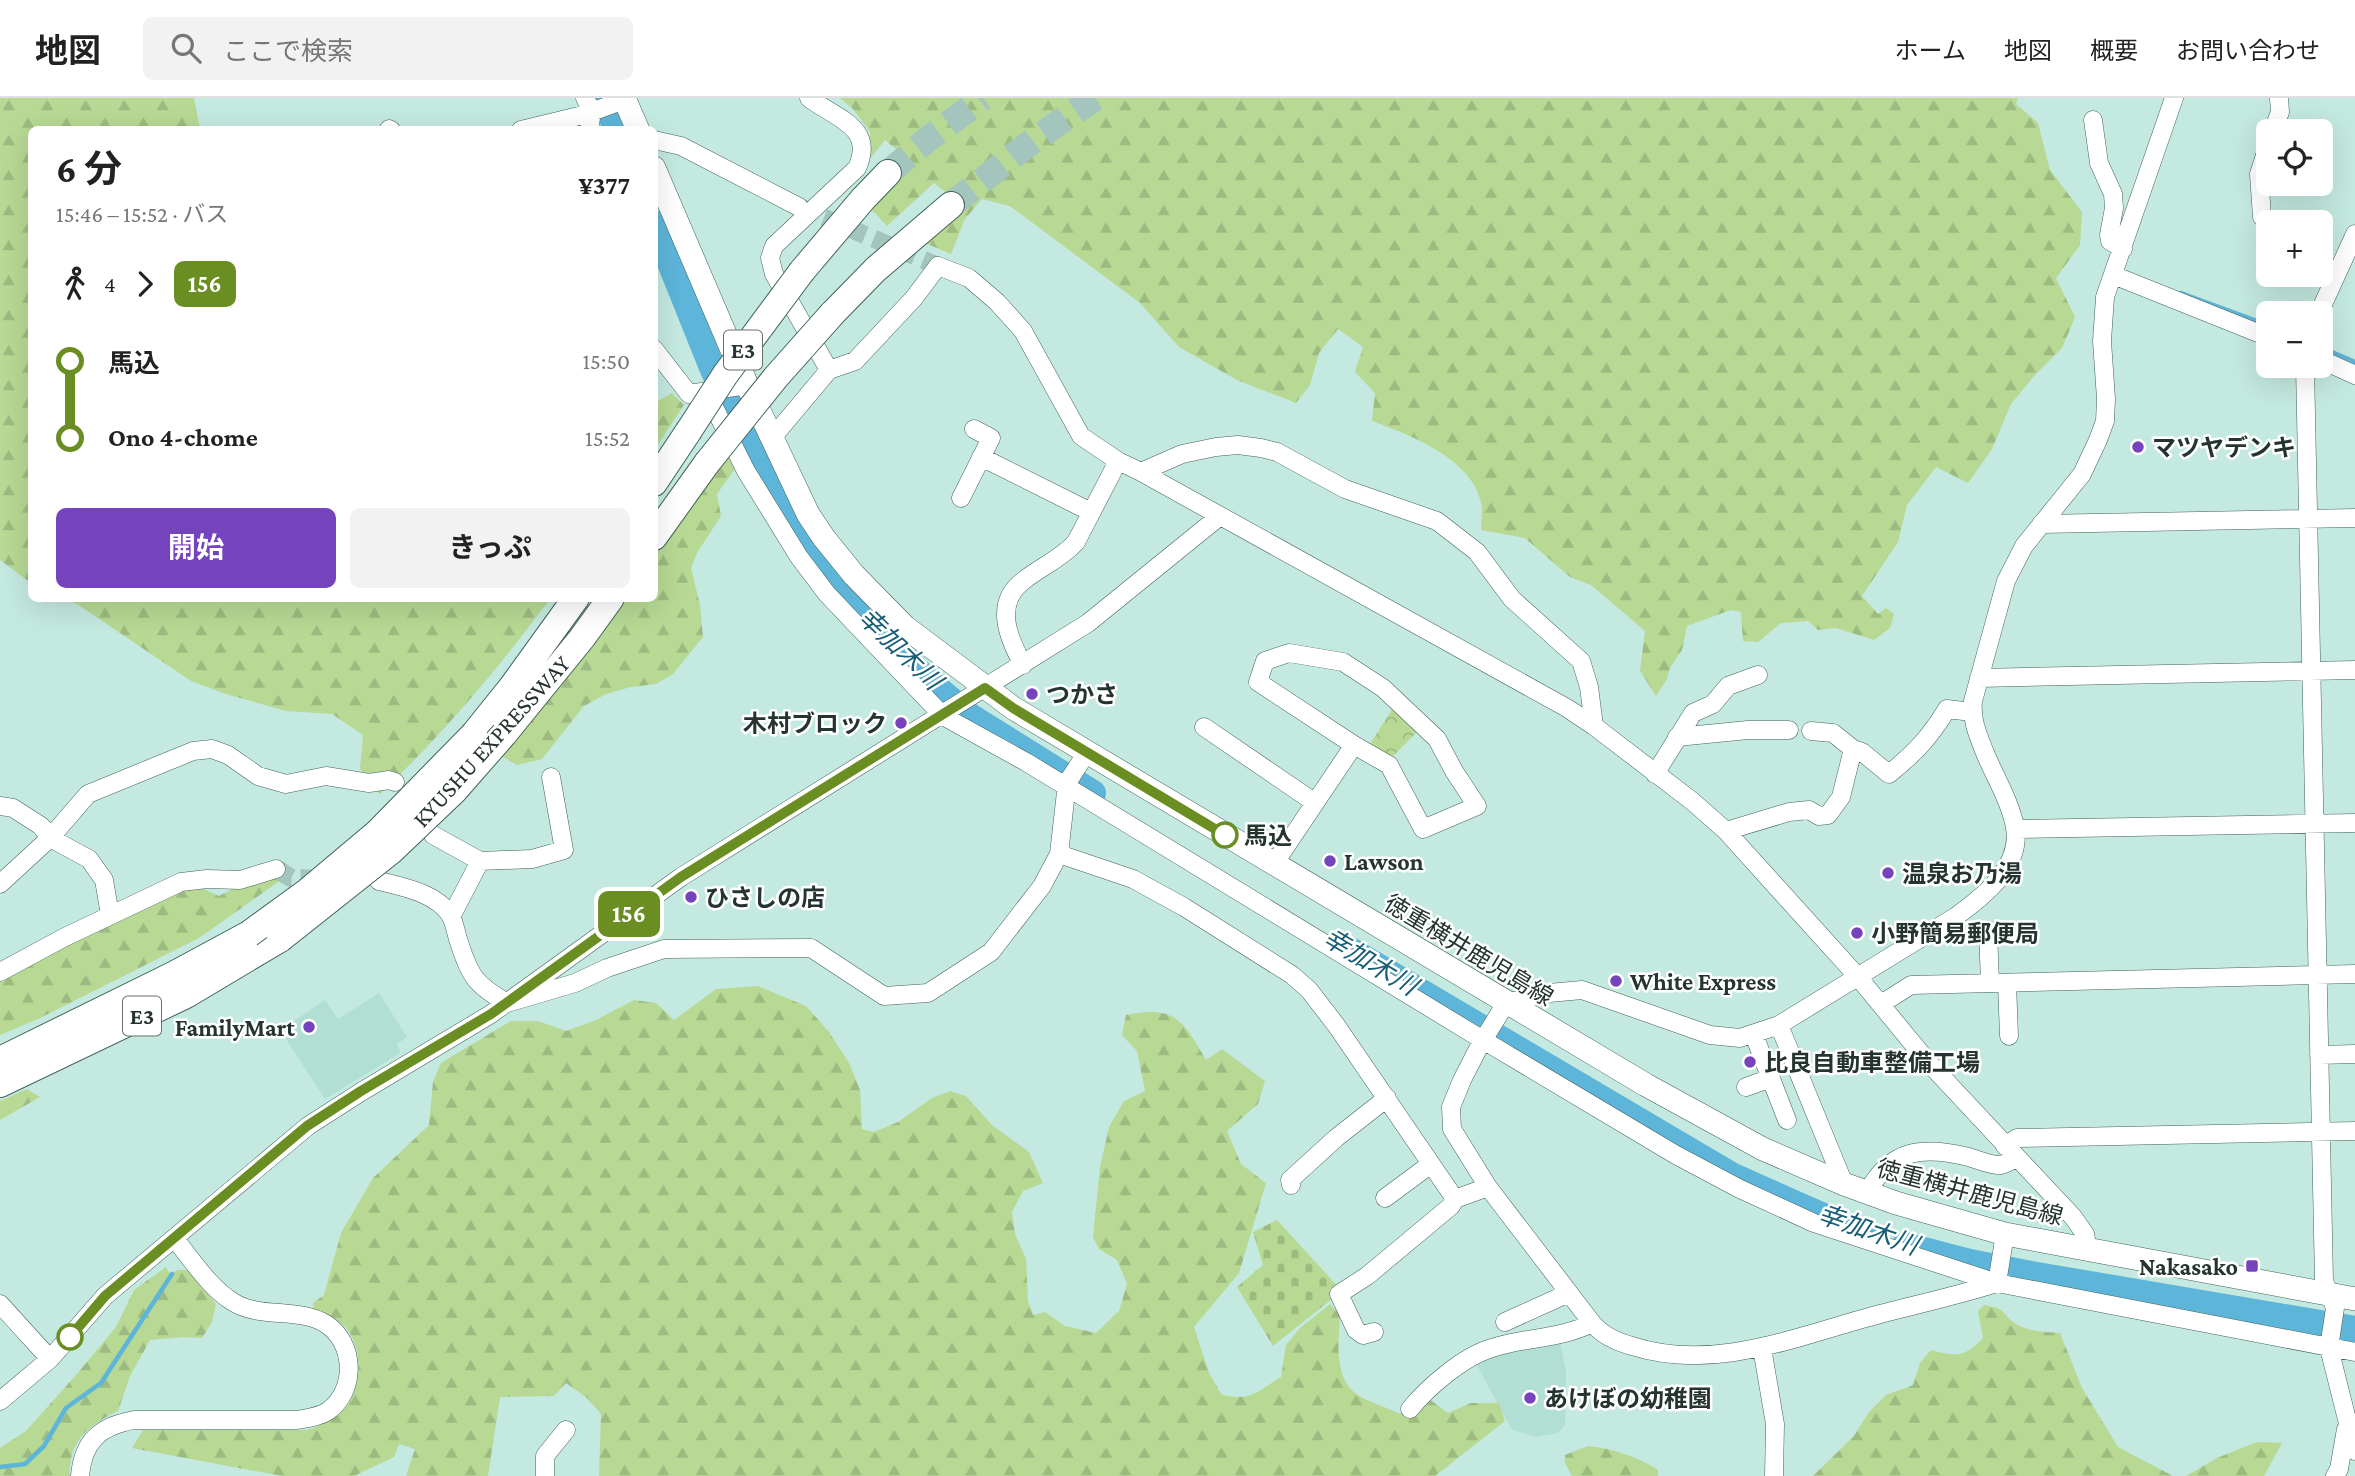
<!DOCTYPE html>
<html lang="ja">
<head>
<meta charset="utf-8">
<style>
	:root { --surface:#fff; --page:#f2f2f2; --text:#222; --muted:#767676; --line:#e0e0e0; --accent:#7543bb }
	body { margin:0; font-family:"Crimson Pro","Noto Sans JP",serif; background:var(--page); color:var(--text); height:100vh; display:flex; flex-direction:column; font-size:26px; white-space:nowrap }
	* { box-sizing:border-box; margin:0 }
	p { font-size:23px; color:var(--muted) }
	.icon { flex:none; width:38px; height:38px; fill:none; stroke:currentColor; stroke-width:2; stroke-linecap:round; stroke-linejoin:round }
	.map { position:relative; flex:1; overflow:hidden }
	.panel { position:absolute; left:28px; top:28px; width:630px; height:476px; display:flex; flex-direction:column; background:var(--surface); border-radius:10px; box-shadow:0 7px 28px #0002 }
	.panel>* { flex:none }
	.badge { padding:0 14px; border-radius:10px; font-size:24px; line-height:46px }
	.buttons { position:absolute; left:2256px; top:21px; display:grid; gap:14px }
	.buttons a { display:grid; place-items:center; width:77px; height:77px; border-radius:10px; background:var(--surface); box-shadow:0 7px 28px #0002; font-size:35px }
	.map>.badge { position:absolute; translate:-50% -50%; box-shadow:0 0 0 4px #fff }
	.legs { display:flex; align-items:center; gap:10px; height:77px; padding:0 28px; font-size:23px }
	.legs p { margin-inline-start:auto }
	.overview { display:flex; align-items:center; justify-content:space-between; height:119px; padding:0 28px }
	h1 { font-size:38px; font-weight:700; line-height:52px }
	.button { display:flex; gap:14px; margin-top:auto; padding:14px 28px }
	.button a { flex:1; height:80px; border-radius:10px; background:var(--accent); color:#fff; font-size:28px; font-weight:700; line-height:80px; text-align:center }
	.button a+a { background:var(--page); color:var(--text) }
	ul { padding:0 28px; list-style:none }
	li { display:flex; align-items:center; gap:24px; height:77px; font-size:26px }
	li i { display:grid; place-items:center; width:10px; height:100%; margin:0 9px; background:currentColor }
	li i::after { content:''; width:18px; height:18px; margin:-9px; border:5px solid; border-radius:50%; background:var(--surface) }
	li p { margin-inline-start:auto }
	li:first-child i { background:linear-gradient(#0000 50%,currentColor 0) }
	li:last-child i { background:linear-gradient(currentColor 50%,#0000 0) }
	header { display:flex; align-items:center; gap:42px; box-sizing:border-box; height:98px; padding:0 35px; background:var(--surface); border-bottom:2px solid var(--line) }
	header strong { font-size:33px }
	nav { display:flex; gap:38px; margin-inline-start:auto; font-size:24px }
	.search { width:490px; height:63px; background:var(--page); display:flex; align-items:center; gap:18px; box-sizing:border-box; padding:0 24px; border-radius:10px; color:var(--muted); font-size:26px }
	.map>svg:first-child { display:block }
	.built { fill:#b1dfd4 }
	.forest { fill:url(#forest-firs) }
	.cemetery { fill:url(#cemetery-stones) }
	.park { fill:url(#park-crowns) }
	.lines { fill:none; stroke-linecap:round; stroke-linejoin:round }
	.stream { stroke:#5db5d9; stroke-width:4.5 }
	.river { stroke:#5db5d9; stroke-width:26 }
	.minor-tunnel { stroke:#a4c5bd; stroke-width:18; stroke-dasharray:18 9; stroke-linecap:butt }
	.highway-tunnel { stroke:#a4c5bd; stroke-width:26; stroke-dasharray:26 13; stroke-linecap:butt }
	.minor-casing { stroke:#41625a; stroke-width:19 }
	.major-casing { stroke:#41625a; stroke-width:24 }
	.highway-casing { stroke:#41625a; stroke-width:28 }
	.minor { stroke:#fff; stroke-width:18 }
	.major { stroke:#fff; stroke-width:23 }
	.highway { stroke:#fff; stroke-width:26 }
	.highway-bridge-casing { stroke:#41625a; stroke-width:28; stroke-linecap:butt }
	.highway-bridge { stroke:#fff; stroke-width:26 }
	.line-1-casing { stroke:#fff; stroke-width:16 }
	.line-1 { stroke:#6b8e23; stroke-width:10 }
	.poi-dot { fill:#7543bb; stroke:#fff; stroke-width:2.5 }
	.stop-1-dot { fill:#fff; stroke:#6b8e23; stroke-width:3.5 }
	.labels { text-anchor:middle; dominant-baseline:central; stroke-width:5; stroke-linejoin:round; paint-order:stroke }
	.shield { fill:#fff; stroke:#66716e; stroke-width:2 }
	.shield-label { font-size:23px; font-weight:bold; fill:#253430 }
	.poi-label { font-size:24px; font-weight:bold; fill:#253430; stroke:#fff; text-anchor:start }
	.street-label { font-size:24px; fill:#253430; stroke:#fff }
	.stop-label { font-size:24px; font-weight:bold; fill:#253430; stroke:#fff; text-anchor:start }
	.water-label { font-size:26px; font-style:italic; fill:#175e76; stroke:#fff }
</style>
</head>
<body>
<header>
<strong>地図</strong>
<div class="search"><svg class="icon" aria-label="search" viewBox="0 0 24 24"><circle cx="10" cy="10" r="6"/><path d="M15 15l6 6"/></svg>ここで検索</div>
<nav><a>ホーム</a><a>地図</a><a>概要</a><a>お問い合わせ</a></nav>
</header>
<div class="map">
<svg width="2355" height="1378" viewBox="0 0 2355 1378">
	<defs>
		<pattern id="forest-firs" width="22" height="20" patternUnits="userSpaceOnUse" patternTransform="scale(1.75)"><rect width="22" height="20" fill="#b7d994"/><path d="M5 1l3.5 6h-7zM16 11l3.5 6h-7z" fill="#9dbb80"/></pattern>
		<pattern id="cemetery-stones" width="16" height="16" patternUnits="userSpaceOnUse" patternTransform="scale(1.75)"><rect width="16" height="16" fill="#b7d994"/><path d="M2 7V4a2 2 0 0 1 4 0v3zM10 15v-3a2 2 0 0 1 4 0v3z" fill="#9dbb80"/></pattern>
		<pattern id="park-crowns" width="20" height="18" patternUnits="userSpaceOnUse" patternTransform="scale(1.75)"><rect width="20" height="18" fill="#b7d994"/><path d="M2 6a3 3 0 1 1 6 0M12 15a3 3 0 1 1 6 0" fill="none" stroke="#9dbb80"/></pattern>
	</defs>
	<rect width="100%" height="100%" fill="#c4e9e0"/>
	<path class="built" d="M 379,895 L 407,939 L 397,946 L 400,955 L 325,1001 L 280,932 L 325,902 L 338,921 Z
		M 1559,1240 L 1566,1272 L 1565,1327 L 1558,1335 L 1536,1339 L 1512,1332 L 1473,1260 Z"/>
	<path class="forest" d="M 0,0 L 194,0 L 200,31 L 32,32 L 31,485 L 0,462 Z
		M 840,0 L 2018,0 L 2016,6 L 2038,25 L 2050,72 L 2082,114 L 2080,147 L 2056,180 L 2075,219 L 2062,250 L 2035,277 L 2011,306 L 1992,351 L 1968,385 L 1936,369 L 1907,407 L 1898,444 L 1862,498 L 1878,516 L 1886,510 L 1894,516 L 1890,530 L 1874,542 L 1836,530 L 1818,532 L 1808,523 L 1781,525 L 1758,544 L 1743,543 L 1741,514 L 1731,512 L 1687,528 L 1682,552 L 1670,570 L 1667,581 L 1656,598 L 1640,573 L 1645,533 L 1591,487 L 1570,479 L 1525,440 L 1481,432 C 1481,423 1483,412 1481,404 C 1471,360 1410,337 1372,323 L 1375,295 L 1355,274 L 1363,249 L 1338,231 L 1319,255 L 1310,287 L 1296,305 L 1237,282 L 1179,249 L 1140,205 L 1010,108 L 982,101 L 965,121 L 951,156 L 920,143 L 961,106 L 934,85 L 887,128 L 869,109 L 909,62 L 885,42 L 869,62 L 870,34 L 853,11 Z
		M 672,295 L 684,307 L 655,351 L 655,305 Z
		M 732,350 L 740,364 L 717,396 L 721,418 L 697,455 L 691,470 L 700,507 L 703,539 L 673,576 L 656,586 L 631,589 L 606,596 L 584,608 L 542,661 L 517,667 L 499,657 L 623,501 L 654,500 L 655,458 Z
		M 65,501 L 550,501 C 498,571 443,636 380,696 L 360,671 L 363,637 L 332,616 L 286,613 L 226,596 L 191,583 L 77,506 Z
		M 284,764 L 295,772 L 199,840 L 40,920 L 0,937 L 0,880 L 148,803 L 178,791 L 199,789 L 219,798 Z
		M 758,888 L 806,908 L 829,934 L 849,965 L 860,992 L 862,1031 L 874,1034 L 898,1024 L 932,1000 L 950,993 L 966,998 L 992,1027 L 1029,1054 L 1043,1085 L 1023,1093 L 1012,1114 L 1015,1136 L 1026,1161 L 1028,1203 L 1033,1217 L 1045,1214 L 1065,1228 L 1096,1235 L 1119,1213 L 1127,1186 L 1117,1162 L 1099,1151 L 1093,1139 L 1100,1069 L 1109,1029 L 1124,1003 L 1145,993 L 1137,953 L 1122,937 L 1126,917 C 1175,907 1183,922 1206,962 L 1222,951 L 1265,983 L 1258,1006 L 1227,1033 L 1241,1066 L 1266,1085 L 1239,1175 L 1194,1229 L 1209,1275 L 1221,1296 C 1249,1305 1258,1293 1281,1279 L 1286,1247 L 1300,1230 L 1330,1206 L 1340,1217 C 1339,1241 1333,1277 1355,1295 C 1365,1303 1388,1310 1400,1316 L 1421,1295 L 1448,1315 L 1471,1305 L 1499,1305 L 1505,1323 L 1435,1378 L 599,1378 L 601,1316 L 586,1299 L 566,1285 L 554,1298 L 500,1299 L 488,1378 L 406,1378 L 415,1351 L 399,1346 L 394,1359 L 354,1378 L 282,1378 L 132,1350 L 143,1332 L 307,1332 C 320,1328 331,1323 341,1314 C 362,1293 364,1254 347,1231 C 338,1221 326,1215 314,1211 L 313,1205 L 324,1197 L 341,1135 L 373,1080 L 429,1027 L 433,984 L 441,965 L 511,923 L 538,923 L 566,933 L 596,922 L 634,902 L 656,905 L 674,922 L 716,891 Z
		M 27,991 L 40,999 L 0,1022 L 0,1003 Z
		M 166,1169 L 170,1176 L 177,1172 L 188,1172 L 216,1206 L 212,1224 L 202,1240 L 183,1239 L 150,1242 L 130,1278 L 118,1313 C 89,1327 68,1343 70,1378 L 0,1378 L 0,1350 L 26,1333 L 76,1277 L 116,1229 L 134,1192 Z
		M 1984,1207 C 2008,1211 2000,1215 2016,1226 C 2029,1234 2046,1234 2060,1235 L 2082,1290 L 2118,1349 L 2173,1378 L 1813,1378 L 1854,1338 L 1869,1314 L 1886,1297 L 1913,1287 L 1920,1265 L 1931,1252 C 1956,1259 1966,1259 1983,1240 L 1978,1213 Z
		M 2257,1344 L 2282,1345 L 2264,1378 L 2186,1378 L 2217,1360 Z
		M 1588,1348 C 1614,1351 1636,1358 1658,1372 L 1658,1378 L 1572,1378 L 1565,1365 L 1565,1357 Z"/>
	<path class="cemetery" d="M 1277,1122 L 1342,1193 L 1273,1248 L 1237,1189 L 1263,1167 L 1253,1134 Z"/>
	<path class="park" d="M 1393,610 L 1419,632 L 1391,660 L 1370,646 Z"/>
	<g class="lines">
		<path class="stream" d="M 2181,195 L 2268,227
			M 2320,249 L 2355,264
			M 0,1369 L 25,1366 L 44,1348 L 66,1310 L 101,1285 L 172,1176"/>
		<path class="river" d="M 603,0 L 617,32
			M 654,125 L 713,272 L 757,361 L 802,442 L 832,485 L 924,579 L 970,618 L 1093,695
			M 1347,850 L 1733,1078 L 1864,1136
			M 1905,1147 L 1970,1164 L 2031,1176 L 2355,1231"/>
		<path class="minor-tunnel" d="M 799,109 L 938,168
			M 276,771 L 291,780 L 326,781"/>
		<path class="highway-tunnel" d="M 888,75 L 928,41 L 983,0
			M 951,107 L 1035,41 L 1095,0"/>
		<defs>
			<path id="minor" d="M 585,0 L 592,14 L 589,32
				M 809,0 C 835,20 876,29 857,70 L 774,148 L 770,160 L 774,176 L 829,272
				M 2093,22 L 2099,65 L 2113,96 L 2114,110 L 2109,137 L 2110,143 L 2123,151
				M 389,31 L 391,32
				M 521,32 L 583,17 L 624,2
				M 2273,33 L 2280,14 L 2279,0
				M 654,42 L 681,48 L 799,109
				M 2262,119 L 2259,76 L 2268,48
				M 2113,177 L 2268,239
				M 2319,215 L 2355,136
				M 654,251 L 689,296 L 747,287
				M 2320,261 L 2355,277
				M 2305,268 L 2324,1183 L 2335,1210 L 2329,1250 L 2355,1353
				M 706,293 L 746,373 L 799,459 L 827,496 L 943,618 L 1026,664 L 1483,942 L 1676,1057 L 1740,1091 L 1814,1125 L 1997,1185 L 2355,1254
				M 772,340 L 829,272 L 855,263 L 914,200 L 938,168 L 969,180 L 997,204 L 1023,233 L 1081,338 L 1118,363 L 1141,374 L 1567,610 L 1594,628 L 1692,703 L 1726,733 L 1858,879 L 1928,964 L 2073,1119 L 2085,1136 L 2088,1152
				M 981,359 L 1091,414
				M 1141,374 L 1182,356 L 1216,349 L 1238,347 L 1261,350 L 1277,354 L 1345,391 L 1437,423 L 1477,454 L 1512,501 L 1581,563 L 1589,589 L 1594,628
				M 961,400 L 991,340 L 974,331
				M 2041,426 L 2355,420
				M 1023,567 C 1009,541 993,506 1023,483 C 1040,469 1061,461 1076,444 L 1118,363
				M 1979,580 L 2355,572
				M 1204,629 L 1314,704
				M 1811,633 L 1833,635 L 1853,651
				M 1677,639 L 1748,632 L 1789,632
				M 1655,676 L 1693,615 L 1713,606 L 1728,588 L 1758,577
				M 0,708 L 13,710 L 41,728 L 50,740 L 89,761 L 104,782 L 110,817
				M 2015,731 L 2355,725
				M 1726,733 L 1789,714 L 1809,712 L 1819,718 L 1828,717 L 1841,699 L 1853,651 L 1862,654 L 1889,676 C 1915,655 1930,639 1947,611 L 1972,614
				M 433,737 L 480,763 L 451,819
				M 1059,756 L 1133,781 L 1184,809 L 1292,877 L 1309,892 L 1336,927 L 1455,1101 L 1488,1089
				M 480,763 L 532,761 L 564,752 L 551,679
				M 1274,766 L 1354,647 L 1258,584 L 1265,563 L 1289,555 L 1343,564 L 1383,590 L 1437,641 L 1454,673 L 1477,708 L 1423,731 L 1389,667 L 1354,647
				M 379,783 C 403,789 437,795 451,818 C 455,826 456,836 459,844 C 470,879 476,887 507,905 L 575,885 L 607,870 L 664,851 L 811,850 L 884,898 L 928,895 L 991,854 L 1042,788 L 1059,756 L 1067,685 L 1087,654
				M 0,786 L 50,740 L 88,696 L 193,653 L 212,651 L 228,657 L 258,678 L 286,686 L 326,678 L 369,685 L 389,682 L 395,684
				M 1988,832 L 1990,885
				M 0,874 L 65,839 L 181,784 L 207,781 L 240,782 L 276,771
				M 2007,885 L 2009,938
				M 1881,906 L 1911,887 L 2355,876
				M 1779,927 L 1844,1086
				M 1754,937 L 1787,1022
				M 2319,957 L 2355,956
				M 1746,989 L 1771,980
				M 2005,1048 L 2017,1040 L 2355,1033
				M 1291,1087 L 1290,1082 L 1336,1040 L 1387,1000
				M 1867,1095 C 1891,1050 1923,1048 1969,1059 C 1978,1062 1993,1068 2001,1067 C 2006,1066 2012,1062 2016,1060
				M 1385,1100 L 1431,1066
				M 2005,1136 L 1997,1185 C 1956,1198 1914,1207 1873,1218 C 1795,1239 1713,1274 1632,1248 C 1617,1244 1602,1237 1592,1225 L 1488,1089 L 1452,1031 L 1451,1009 L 1462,982 L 1480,947 L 1506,905 L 1549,895 L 1582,892 L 1710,937 L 1740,940 L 1779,927 L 1955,819 C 1983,799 2022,769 2015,729 C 2010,703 1995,679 1985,655 C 1978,637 1971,622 1973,603 L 2006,483 L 2024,448 L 2082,376 L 2098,342 L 2105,323 L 2106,301 L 2102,243 L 2105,199 L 2174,0
				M 0,1206 L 50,1261
				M 1505,1224 L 1569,1195
				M 1374,1234 L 1363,1237 L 1356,1232 L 1339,1196 L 1367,1178 L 1451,1108 L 1455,1101
				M 1762,1250 L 1775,1326 L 1774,1378
				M 0,1303 L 50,1261 L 105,1198 L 308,1028 L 361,994 L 491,916 L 681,779 L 1088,525 L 1220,418
				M 1410,1311 C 1428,1289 1464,1258 1492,1250 C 1525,1239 1561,1241 1592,1225
				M 80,1378 C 83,1343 100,1328 134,1322 L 297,1322 C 308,1320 319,1319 328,1313 C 357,1292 355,1245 326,1226 C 299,1209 260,1221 233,1204 C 210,1190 192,1162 175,1141
				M 545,1378 L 545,1358 L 566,1332
				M 2335,1378 L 2339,1371 L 2346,1331"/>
			<path id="major" d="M 624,0 L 638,32
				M 654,70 L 747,287 L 808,416 L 824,440 L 854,477 L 905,529 L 1013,610 L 1646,987 L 1763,1051 L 1844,1086 L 1896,1105 L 2005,1136 L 2355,1201"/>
			<path id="highway" d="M 802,173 L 863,101 L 888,75
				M 832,216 L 876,171 L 951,107
				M 654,385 L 688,334
				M 654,439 L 707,365
				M 474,636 L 511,590 L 576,500
				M 504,636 L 582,540 L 611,500
				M 0,962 L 173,877 L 249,836
				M 0,986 L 186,897 L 280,841"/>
		</defs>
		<use href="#minor" class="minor-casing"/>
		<use href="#major" class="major-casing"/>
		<use href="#highway" class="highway-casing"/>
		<use href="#minor" class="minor"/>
		<use href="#major" class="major"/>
		<use href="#highway" class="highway"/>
		<defs>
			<path id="highway-bridge" d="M 688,334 L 725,277 L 802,173
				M 707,365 L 776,279 L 832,216
				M 249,836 L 308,793 L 377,735 L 474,636
				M 280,841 L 391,753 L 455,692 L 504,636"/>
		</defs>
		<use href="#highway-bridge" class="highway-bridge-casing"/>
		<use href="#highway-bridge" class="highway-bridge"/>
	</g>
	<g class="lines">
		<defs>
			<path id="line-1" d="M 70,1239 L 105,1198 L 307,1028 L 361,993 L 491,916 L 681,779 L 985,590 L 1013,610 L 1225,737"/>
		</defs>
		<use href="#line-1" class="line-1-casing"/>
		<use href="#line-1" class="line-1"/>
	</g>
	<g class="poi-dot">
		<circle cx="2138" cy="349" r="7"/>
		<circle cx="1032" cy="596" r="7"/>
		<circle cx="901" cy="625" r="7"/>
		<circle cx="1330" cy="763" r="7"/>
		<circle cx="1888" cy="775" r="7"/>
		<circle cx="691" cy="799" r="7"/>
		<circle cx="1857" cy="835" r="7"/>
		<circle cx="1616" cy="883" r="7"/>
		<circle cx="309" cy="929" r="7"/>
		<circle cx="1750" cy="964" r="7"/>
		<rect x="2245" y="1161" width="14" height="14" rx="3.5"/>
		<circle cx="1530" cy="1300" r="7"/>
	</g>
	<g class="stop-1-dot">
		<circle cx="1225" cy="737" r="12"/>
		<circle cx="70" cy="1239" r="12"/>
	</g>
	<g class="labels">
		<g class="shield">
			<rect x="724" y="232.5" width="38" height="39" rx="5"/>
			<rect x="123" y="898.5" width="38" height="39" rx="5"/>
		</g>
		<g class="shield-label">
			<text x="743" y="252">E3</text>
			<text x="142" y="918">E3</text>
		</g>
		<g class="poi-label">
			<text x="2152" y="349">マツヤデンキ</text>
			<text x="1046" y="596">つかさ</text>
			<text x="887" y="625" text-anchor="end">木村ブロック</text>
			<text x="1344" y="763">Lawson</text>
			<text x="1902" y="775">温泉お乃湯</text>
			<text x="705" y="799">ひさしの店</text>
			<text x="1871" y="835">小野簡易郵便局</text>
			<text x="1630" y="883">White Express</text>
			<text x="295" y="929" text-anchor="end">FamilyMart</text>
			<text x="1764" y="964">比良自動車整備工場</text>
			<text x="2238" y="1168" text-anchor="end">Nakasako</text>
			<text x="1544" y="1300">あけぼの幼稚園</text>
		</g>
		<g class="street-label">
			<text transform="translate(491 643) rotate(-48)">KYUSHU EXPRESSWAY</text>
			<text transform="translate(1469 852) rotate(31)">徳重横井鹿児島線</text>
			<text transform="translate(1970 1094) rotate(15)">徳重横井鹿児島線</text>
		</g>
		<g class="stop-label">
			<text x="1244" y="737">馬込</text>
		</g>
		<g class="water-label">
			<text transform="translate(900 551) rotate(44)">幸加木川</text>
			<text transform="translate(1370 864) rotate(31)">幸加木川</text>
			<text transform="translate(1868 1132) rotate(19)">幸加木川</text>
		</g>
	</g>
</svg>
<div class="buttons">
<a><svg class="icon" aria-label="locate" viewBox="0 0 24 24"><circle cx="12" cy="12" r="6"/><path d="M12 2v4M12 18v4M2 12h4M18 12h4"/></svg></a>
<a>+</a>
<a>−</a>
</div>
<b class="badge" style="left:629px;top:816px;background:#6b8e23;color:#fff">156</b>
<section class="panel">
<div class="overview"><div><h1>6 分</h1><p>15:46 – 15:52 · バス</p></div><b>¥377</b></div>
<div class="legs"><svg class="icon" aria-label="walk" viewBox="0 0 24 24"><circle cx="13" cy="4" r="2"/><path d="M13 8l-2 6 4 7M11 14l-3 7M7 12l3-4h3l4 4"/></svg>4<svg class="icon" aria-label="forward" viewBox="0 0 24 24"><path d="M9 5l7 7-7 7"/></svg><b class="badge" style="background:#6b8e23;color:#fff">156</b></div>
<ul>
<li><i style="color:#6b8e23"></i><b>馬込</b><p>15:50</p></li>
<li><i style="color:#6b8e23"></i><b>Ono 4-chome</b><p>15:52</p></li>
</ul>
<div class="button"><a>開始</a><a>きっぷ</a></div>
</section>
</div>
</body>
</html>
